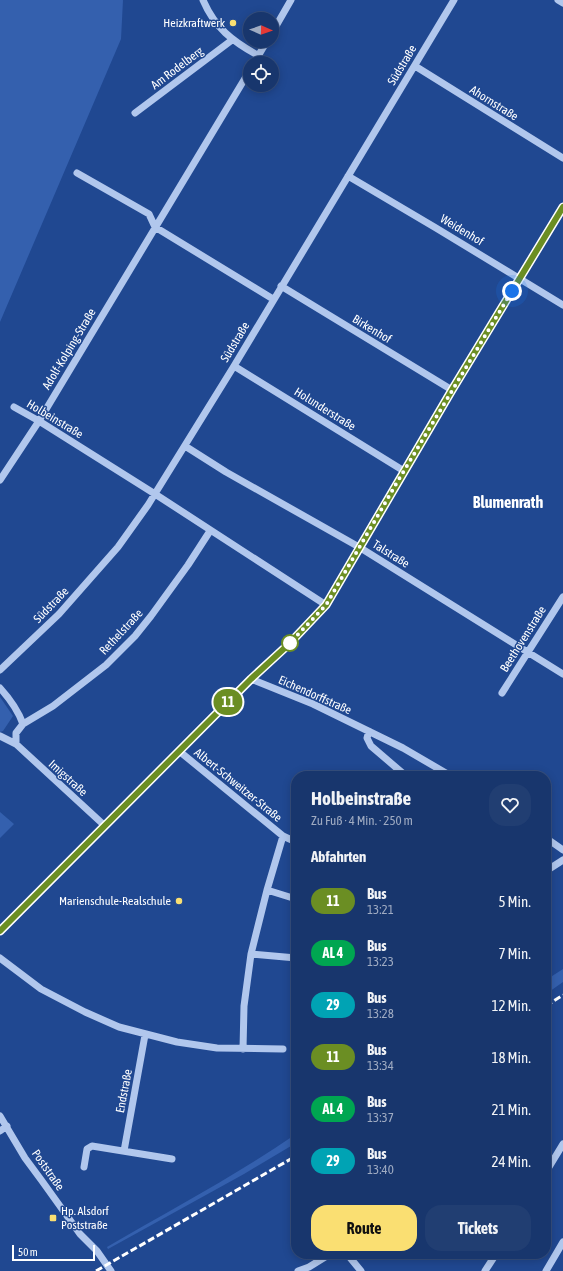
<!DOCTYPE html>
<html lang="de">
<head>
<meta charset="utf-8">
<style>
	:root { --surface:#18366d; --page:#213e72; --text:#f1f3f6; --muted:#9fabc2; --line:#365080; --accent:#fadf72 }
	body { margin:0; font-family:"Asap Condensed",sans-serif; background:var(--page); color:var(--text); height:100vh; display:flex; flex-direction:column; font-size:15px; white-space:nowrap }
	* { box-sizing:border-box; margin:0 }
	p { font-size:13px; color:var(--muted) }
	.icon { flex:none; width:22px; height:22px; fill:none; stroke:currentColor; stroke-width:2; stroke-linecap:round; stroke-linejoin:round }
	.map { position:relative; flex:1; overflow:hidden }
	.panel { position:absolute; left:291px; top:771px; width:260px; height:488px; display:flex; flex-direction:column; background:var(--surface); border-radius:16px; box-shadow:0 2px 10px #0003,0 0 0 1px var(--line) }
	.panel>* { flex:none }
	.badge { padding:0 8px; border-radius:13px; font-size:14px; line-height:26px }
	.needle { width:26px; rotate:92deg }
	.fabs { position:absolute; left:243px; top:12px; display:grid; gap:8px }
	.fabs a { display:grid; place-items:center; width:36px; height:36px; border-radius:50%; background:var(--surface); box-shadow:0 2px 10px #0003,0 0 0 1px var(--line); font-size:20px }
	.scale { position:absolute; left:12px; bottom:10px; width:83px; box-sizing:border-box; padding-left:4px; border:2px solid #fff; border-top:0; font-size:11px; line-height:14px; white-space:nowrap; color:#fff; -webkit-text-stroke:3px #204891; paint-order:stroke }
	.you { position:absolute; width:20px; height:20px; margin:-10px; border:3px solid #fff; border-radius:50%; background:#1a73e8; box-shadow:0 0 0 6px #1a73e833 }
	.map>.badge { position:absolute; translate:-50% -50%; box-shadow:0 0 0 2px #fff }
	h2 { padding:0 20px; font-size:15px; line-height:36px }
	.round { display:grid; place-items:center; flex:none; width:42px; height:42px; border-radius:16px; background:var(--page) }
	.headline { display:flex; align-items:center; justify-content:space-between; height:68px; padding:0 20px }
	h1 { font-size:19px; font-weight:700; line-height:30px }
	.button { display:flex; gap:8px; margin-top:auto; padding:8px 20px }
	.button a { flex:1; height:46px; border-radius:16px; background:var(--accent); color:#111; font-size:16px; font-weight:700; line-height:46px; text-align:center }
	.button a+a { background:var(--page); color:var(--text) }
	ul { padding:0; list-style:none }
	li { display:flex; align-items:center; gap:12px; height:52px; padding:0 20px }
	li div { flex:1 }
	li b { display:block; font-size:15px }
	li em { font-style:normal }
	li .badge { min-width:44px; font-weight:700; text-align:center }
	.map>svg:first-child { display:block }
	.green { fill:#3460ae }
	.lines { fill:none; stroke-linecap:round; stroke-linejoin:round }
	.minor { stroke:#b1c7ed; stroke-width:7 }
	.rail { stroke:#fff; stroke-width:3; stroke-dasharray:7 3; stroke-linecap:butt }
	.line-casing { stroke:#fff; stroke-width:9 }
	.line { stroke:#6b8e23; stroke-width:6 }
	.walk { stroke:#fff; stroke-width:4; stroke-dasharray:0 7.2 }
	.poi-dot { fill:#fadf72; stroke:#204891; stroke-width:1.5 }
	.stop-dot { fill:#fff; stroke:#6b8e23; stroke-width:2 }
	.labels { text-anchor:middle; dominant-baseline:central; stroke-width:3; stroke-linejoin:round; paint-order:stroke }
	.poi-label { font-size:12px; fill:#fff; stroke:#204891; text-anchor:end }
	.street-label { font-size:12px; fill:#fff; stroke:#204891 }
	.district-label { font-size:16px; font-weight:bold; fill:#fff; stroke:#204891 }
</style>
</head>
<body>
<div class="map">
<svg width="563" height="1271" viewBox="0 0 563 1271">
	<rect width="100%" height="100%" fill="#204891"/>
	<path class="green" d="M 0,0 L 123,0 L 121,39 L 0,322 Z
		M 0,697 L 13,716 L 3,731 L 0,732 Z
		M 0,812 L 14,824 L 0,838 Z
		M 563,969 L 563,982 L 546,994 L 546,980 Z
		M 296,1134 L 296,1143 L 244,1174 L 108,1249 L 107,1247 C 170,1210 235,1176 296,1134 Z"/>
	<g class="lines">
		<path class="minor" d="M 203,0 C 215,28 232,41 259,56
			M 558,0 L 563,3
			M 272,33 L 291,0
			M 254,63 L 267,41
			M 415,66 L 563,158
			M 135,113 L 232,40
			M 77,173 L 149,214 L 155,227 L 273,299
			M 348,176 L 436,228 L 563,305
			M 281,286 L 452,390
			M 234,366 L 404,471
			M 14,407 L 39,421 L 155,494 L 326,605
			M 185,446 L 226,472 L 359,547 L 563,674
			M 0,480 L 39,421 L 250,70
			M 0,670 L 59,614 L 118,547 L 148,505 L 234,366 L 454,0
			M 251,679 L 313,704 L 403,748 L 451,776
			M 0,688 C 10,699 18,710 23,724
			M 502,693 L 563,597
			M 369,731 L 367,738 L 371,746 L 406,776
			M 0,736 L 16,744 L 105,826
			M 16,744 L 16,733 L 23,724 L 53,706 L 106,665 L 135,636 L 151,616 L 188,565 L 210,531
			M 179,751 L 283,836 L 296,842
			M 546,838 L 563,850
			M 546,871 L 563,860
			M 267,890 L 296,899
			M 0,931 L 251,679 L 289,644 L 326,605 L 452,390 L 563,207
			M 251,954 L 296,958
			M 0,958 L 41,989 L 85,1012 L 119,1027 L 177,1042 L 217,1048 L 283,1049
			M 243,1049 L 244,1006 L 251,954 L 267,890 L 283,836
			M 0,1116 L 25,1158 L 42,1181 L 80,1234 L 97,1251 L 111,1271
			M 0,1131 L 7,1126
			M 124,1151 L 145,1035
			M 84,1167 L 87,1149 L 92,1146 L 172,1159
			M 546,1172 L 563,1144
			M 347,1254 L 361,1271
			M 298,1271 L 309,1267 L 330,1254
			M 485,1271 L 496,1254
			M 546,1271 L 563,1242"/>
		<path class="rail" d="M 546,1006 L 563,995
			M 96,1271 L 296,1156"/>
	</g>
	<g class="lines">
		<defs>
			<path id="line" d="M 0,931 L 251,679 L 289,644 L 326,605 L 452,390 L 563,207"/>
		</defs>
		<use href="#line" class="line-casing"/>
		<use href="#line" class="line"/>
		<path class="walk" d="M 290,643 L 289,644 L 326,605 L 396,484 L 512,291"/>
	</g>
	<g class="poi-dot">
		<circle cx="233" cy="23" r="4"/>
		<circle cx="179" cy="901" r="4"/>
		<rect x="49" y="1214" width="8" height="8" rx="2"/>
	</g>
	<circle class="stop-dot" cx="290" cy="643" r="8"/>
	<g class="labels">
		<g class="poi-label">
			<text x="225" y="23">Heizkraftwerk</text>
			<text x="171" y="901">Marienschule-Realschule</text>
			<text x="61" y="1211" text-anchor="start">Hp. Alsdorf<tspan x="61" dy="14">Poststraße</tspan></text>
		</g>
		<g class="street-label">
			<text transform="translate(402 65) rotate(-59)">Südstraße</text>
			<text transform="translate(177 68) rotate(-37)">Am Rodelberg</text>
			<text transform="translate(494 103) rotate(32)">Ahornstraße</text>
			<text transform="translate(462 230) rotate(31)">Weidenhof</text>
			<text transform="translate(372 329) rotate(31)">Birkenhof</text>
			<text transform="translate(235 342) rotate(-59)">Südstraße</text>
			<text transform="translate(69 349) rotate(-59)">Adolf-Kolping-Straße</text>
			<text transform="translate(325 409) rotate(32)">Holunderstraße</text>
			<text transform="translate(55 419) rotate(31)">Holbeinstraße</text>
			<text transform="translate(391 554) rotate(32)">Talstraße</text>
			<text transform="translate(51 605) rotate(-46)">Südstraße</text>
			<text transform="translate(121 632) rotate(-47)">Rethelstraße</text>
			<text transform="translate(523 639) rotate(-58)">Beethovenstraße</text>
			<text transform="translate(315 695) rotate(24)">Eichendorffstraße</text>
			<text transform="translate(68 778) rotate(42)">Imigstraße</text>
			<text transform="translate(238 785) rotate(39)">Albert-Schweitzer-Straße</text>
			<text transform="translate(124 1091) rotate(-79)">Endstraße</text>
			<text transform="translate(48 1170) rotate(55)">Poststraße</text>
		</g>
		<g class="district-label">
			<text x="508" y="502">Blumenrath</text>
		</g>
	</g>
</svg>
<div class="fabs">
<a><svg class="needle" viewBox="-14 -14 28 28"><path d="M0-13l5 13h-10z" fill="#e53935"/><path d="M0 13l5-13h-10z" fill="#9fabc2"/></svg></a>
<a><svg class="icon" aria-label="locate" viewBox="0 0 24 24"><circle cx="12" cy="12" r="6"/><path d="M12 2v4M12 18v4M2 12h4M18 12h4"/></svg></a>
</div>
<div class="scale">50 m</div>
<div class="you" style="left:512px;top:291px"></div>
<b class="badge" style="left:228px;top:702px;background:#6b8e23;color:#fff">11</b>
<section class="panel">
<div class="headline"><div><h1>Holbeinstraße</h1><p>Zu Fuß · 4 Min. · 250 m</p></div><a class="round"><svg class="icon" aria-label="heart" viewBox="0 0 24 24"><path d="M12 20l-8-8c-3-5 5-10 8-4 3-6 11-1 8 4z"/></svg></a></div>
<h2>Abfahrten</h2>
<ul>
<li><span class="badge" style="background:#6b8e23;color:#fff">11</span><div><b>Bus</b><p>13:21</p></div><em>5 Min.</em></li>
<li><span class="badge" style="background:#00a651;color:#fff">AL 4</span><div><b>Bus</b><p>13:23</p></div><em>7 Min.</em></li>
<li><span class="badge" style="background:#00a3b4;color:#fff">29</span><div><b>Bus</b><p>13:28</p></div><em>12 Min.</em></li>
<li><span class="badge" style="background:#6b8e23;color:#fff">11</span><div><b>Bus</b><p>13:34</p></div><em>18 Min.</em></li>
<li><span class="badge" style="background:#00a651;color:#fff">AL 4</span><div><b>Bus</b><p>13:37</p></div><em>21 Min.</em></li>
<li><span class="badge" style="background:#00a3b4;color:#fff">29</span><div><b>Bus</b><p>13:40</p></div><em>24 Min.</em></li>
</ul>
<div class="button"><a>Route</a><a>Tickets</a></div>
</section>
</div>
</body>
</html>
